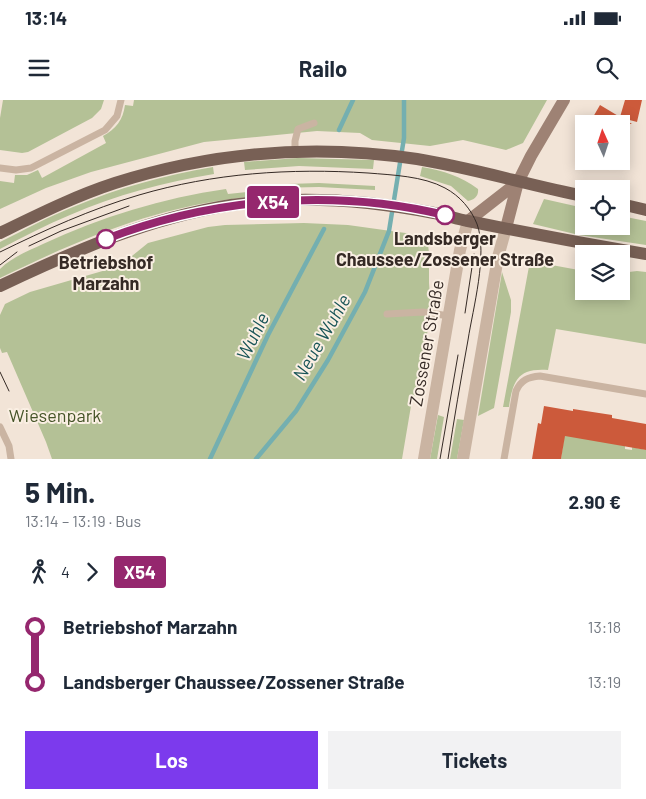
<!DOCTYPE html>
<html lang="de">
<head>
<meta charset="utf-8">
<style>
	:root { --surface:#fff; --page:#f2f2f3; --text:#1f2937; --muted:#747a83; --accent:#7c3aed }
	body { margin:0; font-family:Barlow,sans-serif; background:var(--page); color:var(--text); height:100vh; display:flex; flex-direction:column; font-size:19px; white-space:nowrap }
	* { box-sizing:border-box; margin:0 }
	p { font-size:16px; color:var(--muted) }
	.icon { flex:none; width:28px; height:28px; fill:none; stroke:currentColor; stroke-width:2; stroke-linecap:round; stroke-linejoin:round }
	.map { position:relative; height:359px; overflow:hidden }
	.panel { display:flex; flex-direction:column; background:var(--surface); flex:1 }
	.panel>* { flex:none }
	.badge { padding:0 10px; border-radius:4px; font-size:18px; line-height:32px }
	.needle { width:32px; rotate:357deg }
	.controls { position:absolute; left:575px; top:15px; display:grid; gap:10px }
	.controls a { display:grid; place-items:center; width:55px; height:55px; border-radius:0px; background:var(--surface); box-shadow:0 2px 12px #0003; font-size:25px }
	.map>.badge { position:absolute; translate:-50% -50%; box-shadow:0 0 0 2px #fff }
	.legs { display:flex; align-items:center; gap:8px; height:55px; padding:0 25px; font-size:16px }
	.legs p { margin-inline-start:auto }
	.headline { display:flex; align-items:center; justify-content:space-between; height:85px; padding:0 25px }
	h1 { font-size:28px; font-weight:700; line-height:38px }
	.primary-button { display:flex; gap:10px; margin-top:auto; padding:10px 25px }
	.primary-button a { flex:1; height:58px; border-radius:0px; background:var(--accent); color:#fff; font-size:20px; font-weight:700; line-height:58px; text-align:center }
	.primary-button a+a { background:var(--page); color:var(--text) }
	ul { padding:0 25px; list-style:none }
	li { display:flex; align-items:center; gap:18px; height:55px; font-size:19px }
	li i { display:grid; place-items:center; width:8px; height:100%; margin:0 6px; background:currentColor }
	li i::after { content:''; width:12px; height:12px; margin:-6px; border:4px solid; border-radius:50%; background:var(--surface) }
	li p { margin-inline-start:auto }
	li:first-child i { background:linear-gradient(#0000 50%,currentColor 0) }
	li:last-child i { background:linear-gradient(currentColor 50%,#0000 0) }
	.status { display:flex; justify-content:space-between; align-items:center; height:35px; padding:0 25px; background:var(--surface); direction:ltr }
	.status svg { height:14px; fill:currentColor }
	header { display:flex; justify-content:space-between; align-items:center; height:65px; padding:0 25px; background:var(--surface); font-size:22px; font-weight:700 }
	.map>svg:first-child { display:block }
	.green { fill:#b4c196 }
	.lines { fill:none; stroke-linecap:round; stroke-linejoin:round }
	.stream { stroke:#74afb0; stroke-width:4.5 }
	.building { fill:#cc5a3b }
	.service { stroke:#cab4a2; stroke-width:7 }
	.tertiary { stroke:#cab4a2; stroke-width:12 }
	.secondary { stroke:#9e8274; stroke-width:12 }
	.primary { stroke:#786055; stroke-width:12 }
	.tram { stroke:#352a25; stroke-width:1 }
	.line-1-casing { stroke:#fff; stroke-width:11 }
	.line-1 { stroke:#95276e; stroke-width:8 }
	.stop-1-dot { fill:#fff; stroke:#95276e; stroke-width:2.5 }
	.labels { text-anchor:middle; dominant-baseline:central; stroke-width:4; stroke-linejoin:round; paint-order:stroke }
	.stop-label { font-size:18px; font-weight:bold; fill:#352a25; stroke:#faefe3 }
	.street-label { font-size:18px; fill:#352a25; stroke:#faefe3 }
	.park-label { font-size:18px; fill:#455428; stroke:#faefe3 }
	.water-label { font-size:19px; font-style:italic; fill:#195558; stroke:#faefe3 }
</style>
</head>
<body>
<div class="status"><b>13:14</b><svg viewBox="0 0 49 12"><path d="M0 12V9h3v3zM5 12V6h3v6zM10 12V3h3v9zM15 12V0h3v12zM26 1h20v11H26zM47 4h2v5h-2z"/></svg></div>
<header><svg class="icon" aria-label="menu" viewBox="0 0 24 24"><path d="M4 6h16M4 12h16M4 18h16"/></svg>Railo<svg class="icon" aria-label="search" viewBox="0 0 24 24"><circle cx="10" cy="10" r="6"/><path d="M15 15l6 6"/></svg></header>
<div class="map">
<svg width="646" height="359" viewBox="0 0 646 359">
	<rect width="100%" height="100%" fill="#f2e4d7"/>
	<path class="green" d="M 3,0 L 104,0 L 101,9 L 92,18 L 28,52 L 22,53 L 0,50 L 0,18 Z
		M 134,0 L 547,0 L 523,43 L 506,50 L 463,40 L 430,46 L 372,40 L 360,33 L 317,31 L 204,42 L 91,72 L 46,88 L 0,109 L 0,81 L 14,83 L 15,75 L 27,75 L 38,70 L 42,78 L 106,43 L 103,36 C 116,29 123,20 125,5 L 133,6 Z
		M 298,58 L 374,60 L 373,69 L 299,66 L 245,70 L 244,62 Z
		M 213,67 L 214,74 C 165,82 116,95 70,115 C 46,125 23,137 0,149 L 0,142 C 24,130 48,117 73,107 C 118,88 165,75 213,67 Z
		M 422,67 C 444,71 461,76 478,89 C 479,96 474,100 468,101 L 451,86 L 420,76 Z
		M 319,83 L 375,86 L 375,90 L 319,87 L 273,88 L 258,95 L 257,85 Z
		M 226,89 L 228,94 L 247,92 L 247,97 C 154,107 83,138 0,178 L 0,169 C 12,157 28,151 43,144 C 101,117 163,98 226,89 Z
		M 544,99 L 584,108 L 584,126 L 621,126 L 621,116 L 646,121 L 646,145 L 579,135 L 533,124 Z
		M 304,123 L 348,125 L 427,136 L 429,153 L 429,183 L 431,209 L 418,293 L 412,300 L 402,359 L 52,359 L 46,342 L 7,252 L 2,253 L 0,248 L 0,215 L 5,204 L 30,192 L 113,168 L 127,160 L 148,143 L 208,127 L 225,125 Z
		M 530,161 L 584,171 L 584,191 L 621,191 L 621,173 L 637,171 L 646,172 L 646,244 L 556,229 L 548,270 C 518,268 513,280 509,307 L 503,307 Z
		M 502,172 L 511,200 L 511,212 L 494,308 L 478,316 Z
		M 438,315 L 444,317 L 437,359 L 430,359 Z
		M 457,319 L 464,320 L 457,359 L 450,359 Z
		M 565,331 L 625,346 L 625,349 L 632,350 L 632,347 L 646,350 L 646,359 L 561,359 Z"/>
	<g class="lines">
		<path class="stream" d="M 339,30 L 353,0
			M 210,359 L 268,235 L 324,129
			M 256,359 L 296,311 L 328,260 L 365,192 L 389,131 L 404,38 L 404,0"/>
	</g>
	<path class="building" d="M 625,0 L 642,0 L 637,22 L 622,18 L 632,24 L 589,24 L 600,5 L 620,17 Z
		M 544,306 L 573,311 L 573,309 L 612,315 L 612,318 L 646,324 L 646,350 L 565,336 L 561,359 L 532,359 L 538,323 L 541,324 Z"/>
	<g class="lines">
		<path class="service" d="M 295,51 L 295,41 L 298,29 L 314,23
			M 0,68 L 16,70 L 31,68 L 105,30 L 117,16 L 121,0
			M 387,214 L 423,212 L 449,216
			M 0,327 L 9,346 L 11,359
			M 504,359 L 516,291 C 521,280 528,277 540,276 L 646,294"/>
		<path class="tertiary" d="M 424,359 L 460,150 L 468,121
			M 463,359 L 498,157 L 506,128"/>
		<path class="secondary" d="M 468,121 L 518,82
			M 506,128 L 518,82 L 531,56 L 564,0"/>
		<path class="primary" d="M 621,104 L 646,110
			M 0,133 C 37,115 75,96 115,83 C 213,52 316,44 417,59 C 473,68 528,85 584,96
			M 0,186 C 74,151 149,118 231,105 C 298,95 368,100 434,113 C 446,115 456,119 468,121 C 527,133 586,144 646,154"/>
		<path class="tram" d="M 29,146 L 61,131 L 129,106
			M 0,152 C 45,130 91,109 139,95 C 214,73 290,68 368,73 C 392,75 423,76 445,88 C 460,96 471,109 477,124 C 488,154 473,208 468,240 C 461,279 454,319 448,359
			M 0,165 L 17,152
			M 465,213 L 474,154
			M 0,272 L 9,291
			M 440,359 L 458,255"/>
	</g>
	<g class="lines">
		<defs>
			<path id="line-1" d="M 106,139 C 213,98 333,88 445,115"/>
		</defs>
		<use href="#line-1" class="line-1-casing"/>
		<use href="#line-1" class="line-1"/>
	</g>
	<g class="stop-1-dot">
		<circle cx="445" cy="115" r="9"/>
		<circle cx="106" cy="139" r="9"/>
	</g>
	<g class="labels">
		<g class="stop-label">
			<text x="445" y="138">Landsberger<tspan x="445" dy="21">Chaussee/Zossener Straße</tspan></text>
			<text x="106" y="162">Betriebshof<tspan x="106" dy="21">Marzahn</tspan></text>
		</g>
		<g class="street-label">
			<text transform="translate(426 243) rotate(-80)">Zossener Straße</text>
		</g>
		<g class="park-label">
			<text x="55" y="315">Wiesenpark</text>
		</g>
		<g class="water-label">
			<text transform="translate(252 236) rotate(-64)">Wuhle</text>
			<text transform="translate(321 237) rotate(-60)">Neue Wuhle</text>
		</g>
	</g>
</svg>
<div class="controls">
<a><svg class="needle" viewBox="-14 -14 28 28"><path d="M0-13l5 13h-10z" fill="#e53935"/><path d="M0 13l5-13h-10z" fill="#747a83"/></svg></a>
<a><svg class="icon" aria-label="locate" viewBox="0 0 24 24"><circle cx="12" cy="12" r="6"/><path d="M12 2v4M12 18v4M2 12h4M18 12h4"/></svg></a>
<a><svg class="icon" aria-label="layers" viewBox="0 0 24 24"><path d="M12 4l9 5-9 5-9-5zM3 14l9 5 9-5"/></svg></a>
</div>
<b class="badge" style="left:273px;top:102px;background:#95276e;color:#fff">X54</b>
</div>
<section class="panel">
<div class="headline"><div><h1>5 Min.</h1><p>13:14 – 13:19 · Bus</p></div><b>2.90 €</b></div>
<div class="legs"><svg class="icon" aria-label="walk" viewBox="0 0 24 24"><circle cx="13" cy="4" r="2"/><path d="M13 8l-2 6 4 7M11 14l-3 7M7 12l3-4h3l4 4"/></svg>4<svg class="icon" aria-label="forward" viewBox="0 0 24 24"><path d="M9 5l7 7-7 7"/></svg><b class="badge" style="background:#95276e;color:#fff">X54</b></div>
<ul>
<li><i style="color:#95276e"></i><b>Betriebshof Marzahn</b><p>13:18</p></li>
<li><i style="color:#95276e"></i><b>Landsberger Chaussee/Zossener Straße</b><p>13:19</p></li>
</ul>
<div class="primary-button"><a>Los</a><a>Tickets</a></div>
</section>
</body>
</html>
